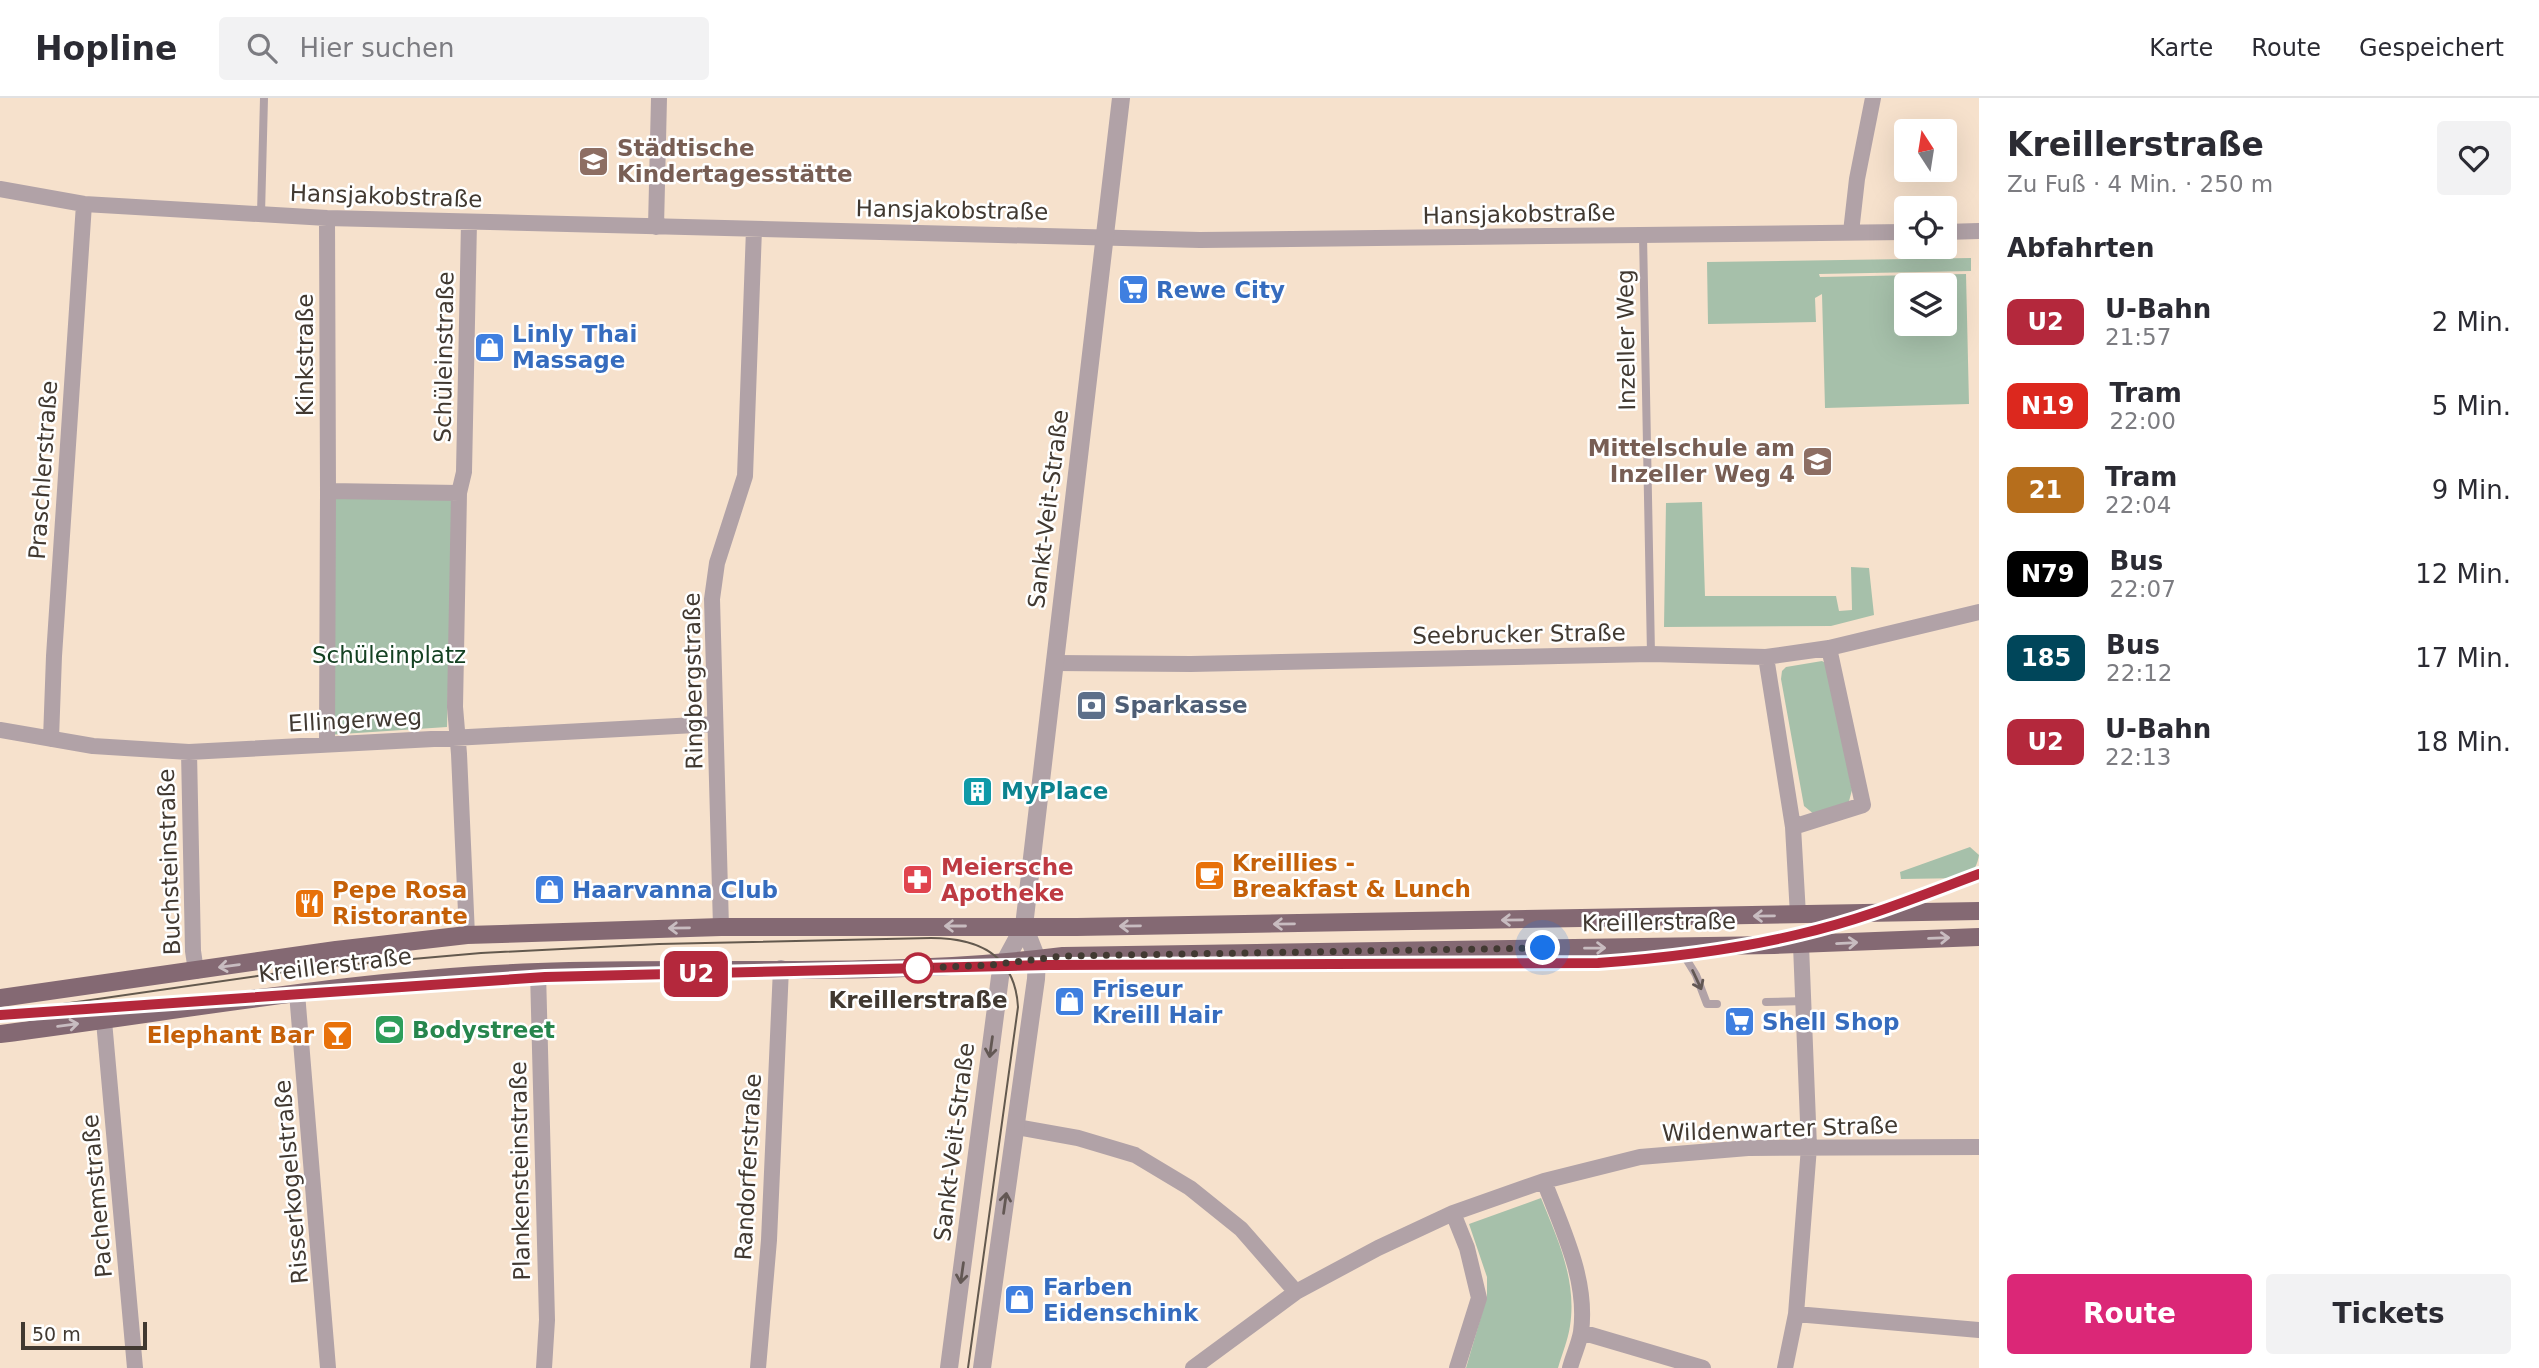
<!DOCTYPE html>
<html lang="de">
<head>
<meta charset="utf-8">
<style>
	:root { --surface:#fff; --page:#f2f2f3; --text:#2b2b33; --muted:#7c7c81; --line:#e1e1e2; --accent:#db2777 }
	body { margin:0; font-family:"DejaVu Sans",sans-serif; background:var(--page); color:var(--text); height:100vh; display:flex; flex-direction:column; font-size:26px; white-space:nowrap }
	* { box-sizing:border-box; margin:0 }
	p { font-size:23px; color:var(--muted) }
	.icon { flex:none; width:38px; height:38px; fill:none; stroke:currentColor; stroke-width:2; stroke-linecap:round; stroke-linejoin:round }
	.map { position:relative; flex:1; overflow:hidden }
	.side { display:flex; flex-direction:column; background:var(--surface); width:560px }
	.side>* { flex:none }
	.badge { padding:0 14px; border-radius:10px; font-size:24px; line-height:46px }
	.needle { width:46px; rotate:348deg }
	.buttons { position:absolute; left:1894px; top:21px; display:grid; gap:14px }
	.buttons a { display:grid; place-items:center; width:63px; height:63px; border-radius:7px; background:var(--surface); box-shadow:0 7px 28px #0002; font-size:35px }
	.scale { position:absolute; left:21px; bottom:18px; width:126px; box-sizing:border-box; padding-left:7px; border:4px solid #413931; border-top:0; font-size:19px; line-height:24px; white-space:nowrap; color:#413931; -webkit-text-stroke:5px #fff; paint-order:stroke }
	.you { position:absolute; width:35px; height:35px; margin:-18px; border:5px solid #fff; border-radius:50%; background:#1a73e8; box-shadow:0 0 0 10px #1a73e833 }
	.map>.badge { position:absolute; translate:-50% -50%; box-shadow:0 0 0 4px #fff }
	h2 { padding:0 28px; font-size:26px; line-height:63px }
	.round { display:grid; place-items:center; flex:none; width:74px; height:74px; border-radius:7px; background:var(--page) }
	.headline { display:flex; align-items:center; justify-content:space-between; height:119px; padding:0 28px }
	h1 { font-size:33px; font-weight:700; line-height:52px }
	.cta { display:flex; gap:14px; margin-top:auto; padding:14px 28px }
	.cta a { flex:1; height:80px; border-radius:7px; background:var(--accent); color:#fff; font-size:28px; font-weight:700; line-height:80px; text-align:center }
	.cta a+a { background:var(--page); color:var(--text) }
	ul { padding:0; list-style:none }
	li { display:flex; align-items:center; gap:21px; height:84px; padding:0 28px }
	li div { flex:1 }
	li b { display:block; font-size:26px }
	li em { font-style:normal }
	li .badge { min-width:77px; font-weight:700; text-align:center }
	header { display:flex; align-items:center; gap:42px; box-sizing:border-box; height:98px; padding:0 35px; background:var(--surface); border-bottom:2px solid var(--line) }
	header strong { font-size:33px }
	nav { display:flex; gap:38px; margin-inline-start:auto; font-size:24px }
	.search { width:490px; height:63px; background:var(--page); display:flex; align-items:center; gap:18px; box-sizing:border-box; padding:0 24px; border-radius:7px; color:var(--muted); font-size:26px }
	main { display:flex; flex:1; min-height:0 }
	.map>svg:first-child { display:block }
	.green { fill:#a6c0aa; fill-rule:evenodd }
	.lines { fill:none; stroke-linecap:round; stroke-linejoin:round }
	.service { stroke:#b1a2a7; stroke-width:8 }
	.minor { stroke:#b1a2a7; stroke-width:16 }
	.tertiary { stroke:#b1a2a7; stroke-width:18 }
	.primary { stroke:#846973; stroke-width:18 }
	.tram { stroke:#63594e; stroke-width:2 }
	.oneway { stroke:#c8bcc0 }
	.oneway2 { stroke:#635854 }
	.line-casing { stroke:#fff; stroke-width:16 }
	.line { stroke:#b4283c; stroke-width:10 }
	.walk { stroke:#413931; stroke-width:7; stroke-dasharray:0 12.6 }
	.stop-dot { fill:#fff; stroke:#b4283c; stroke-width:3.5 }
	.labels { text-anchor:middle; dominant-baseline:central; stroke-width:5; stroke-linejoin:round; paint-order:stroke }
	.education-label { font-size:23px; font-weight:bold; fill:#785e54; stroke:#fff; text-anchor:start }
	.street-label { font-size:23px; fill:#413931; stroke:#fff }
	.shop-label { font-size:23px; font-weight:bold; fill:#366cbe; stroke:#fff; text-anchor:start }
	.park-label { font-size:23px; fill:#144122; stroke:#fff }
	.service-label { font-size:23px; font-weight:bold; fill:#4e5e75; stroke:#fff; text-anchor:start }
	.culture-label { font-size:23px; font-weight:bold; fill:#0d838f; stroke:#fff; text-anchor:start }
	.food-label { font-size:23px; font-weight:bold; fill:#c56008; stroke:#fff; text-anchor:start }
	.health-label { font-size:23px; font-weight:bold; fill:#be3a42; stroke:#fff; text-anchor:start }
	.stop-label { font-size:23px; font-weight:bold; fill:#413931; stroke:#fff }
	.leisure-label { font-size:23px; font-weight:bold; fill:#27864d; stroke:#fff; text-anchor:start }
</style>
</head>
<body>
<header>
<strong>Hopline</strong>
<div class="search"><svg class="icon" aria-label="search" viewBox="0 0 24 24"><circle cx="10" cy="10" r="6"/><path d="M15 15l6 6"/></svg>Hier suchen</div>
<nav><a>Karte</a><a>Route</a><a>Gespeichert</a></nav>
</header>
<main>
<div class="map">
<svg width="1979" height="1270" viewBox="0 0 1979 1270">
	<rect width="100%" height="100%" fill="#f6e1cc"/>
	<path class="green" d="M 1971,160 L 1971,173 L 1819,176 L 1820,179 L 1966,176 L 1969,306 L 1825,310 L 1822,196 L 1815,200 L 1816,224 L 1708,226 L 1707,164 ZM 1906,187 L 1944,187 L 1944,226 L 1906,226 Z
		M 333,392 L 453,396 L 447,629 L 327,637 Z
		M 1702,404 L 1705,498 L 1836,498 L 1839,513 L 1852,512 L 1851,469 L 1869,470 L 1874,517 L 1831,528 L 1664,529 L 1666,405 Z
		M 1822,563 L 1827,566 L 1852,692 L 1848,707 L 1815,717 L 1804,708 L 1781,581 L 1782,573 L 1786,569 Z
		M 1970,749 L 1979,757 C 1978,765 1973,776 1967,780 L 1901,781 L 1900,774 Z
		M 1541,1100 C 1558,1142 1577,1182 1570,1228 C 1568,1242 1562,1256 1558,1270 L 1466,1270 L 1487,1198 L 1487,1179 L 1469,1126 Z"/>
	<g class="lines">
		<path class="service" d="M 261,116 L 264,0
			M 1643,137 L 1651,556
			M 1682,849 L 1685,859 L 1696,877 L 1707,906 L 1717,906
			M 1766,904 L 1805,903"/>
		<path class="minor" d="M 0,91 L 84,106 L 327,120 L 1200,142 L 1906,134
			M 327,120 L 328,393
			M 656,129 L 659,0
			M 1851,134 L 1857,81 L 1873,0
			M 1944,134 L 1979,133
			M 459,395 L 464,374 L 469,124
			M 1766,559 L 1793,729 L 1798,817
			M 1054,565 L 1191,566 L 1651,556 L 1766,559 L 1829,550 L 1979,514
			M 0,632 L 93,648 L 189,654 L 714,626
			M 51,641 L 54,558 L 84,106
			M 327,646 L 328,393 L 459,395 L 455,609 L 459,656 L 467,837
			M 189,654 L 193,853 L 196,873
			M 1793,729 L 1863,707 L 1829,550
			M 721,829 L 712,501 L 717,465 L 745,378 L 754,131
			M 538,874 L 547,1222 L 544,1270
			M 297,895 L 328,1270
			M 104,923 L 135,1270
			M 1016,1029 L 1078,1040 L 1135,1057 L 1190,1090 L 1241,1131 L 1296,1194
			M 1544,1083 C 1562,1131 1588,1181 1581,1234 C 1579,1246 1573,1258 1570,1270
			M 1453,1115 L 1467,1150 L 1479,1200 L 1457,1270
			M 1796,1216 L 1979,1232
			M 1581,1234 L 1703,1270
			M 758,1270 L 769,1142 L 781,870
			M 1193,1270 L 1296,1194 L 1378,1150 L 1453,1115 L 1544,1083 L 1640,1059 L 1748,1050 L 1979,1049
			M 1785,1270 L 1796,1216 L 1809,1049 L 1801,847"/>
		<path class="tertiary" d="M 949,1270 L 1000,879 L 1004,865 L 1024,828 L 1121,0
			M 982,1270 L 1036,881 L 1037,861 L 1024,828"/>
		<path class="primary" d="M 0,900 L 336,852 L 467,837 L 721,829 L 1077,829 L 1979,813
			M 0,936 C 179,913 358,880 538,874 C 713,868 889,880 1063,858 L 1774,847 L 1979,839"/>
		<path class="tram" d="M 0,915 L 321,869 L 481,855 L 659,846 L 931,840 C 978,840 1015,857 1018,909 L 968,1270"/>
	</g>
	<defs><path id="oneway-shaft" d="M-6 0H5M1.5-3L5.5 0L1.5 3" fill="none" stroke-width="1.6" stroke-linecap="round" stroke-linejoin="round" transform="scale(1.75)"/></defs>
	<g class="oneway">
		<use href="#oneway-shaft" transform="translate(1764 818) rotate(179)"/>
		<use href="#oneway-shaft" transform="translate(1512 822) rotate(179)"/>
		<use href="#oneway-shaft" transform="translate(1284 826) rotate(179)"/>
		<use href="#oneway-shaft" transform="translate(955 828) rotate(180)"/>
		<use href="#oneway-shaft" transform="translate(1130 828) rotate(179)"/>
		<use href="#oneway-shaft" transform="translate(679 830) rotate(179)"/>
		<use href="#oneway-shaft" transform="translate(1939 840) rotate(-2)"/>
		<use href="#oneway-shaft" transform="translate(1847 845) rotate(-3)"/>
		<use href="#oneway-shaft" transform="translate(1595 850) rotate(-1)"/>
		<use href="#oneway-shaft" transform="translate(229 868) rotate(172)"/>
		<use href="#oneway-shaft" transform="translate(68 927) rotate(-7)"/>
	</g>
	<g class="oneway2">
		<use href="#oneway-shaft" transform="translate(1697 882) rotate(65)"/>
		<use href="#oneway-shaft" transform="translate(991 949) rotate(98)"/>
		<use href="#oneway-shaft" transform="translate(1005 1105) rotate(-82)"/>
		<use href="#oneway-shaft" transform="translate(962 1175) rotate(98)"/>
	</g>
	<g class="lines">
		<defs>
			<path id="line" d="M 0,917 L 545,879 L 1049,867 L 1598,865 C 1666,860 1734,852 1800,836 C 1862,822 1920,798 1979,776"/>
		</defs>
		<use href="#line" class="line-casing"/>
		<use href="#line" class="line"/>
		<path class="walk" d="M 918,870 L 991,867 L 1063,858 L 1543,850"/>
	</g>
	<defs>
		<symbol id="school-square" viewBox="-11 -11 22 22"><rect x="-9" y="-9" width="18" height="18" rx="4" fill="#8d6e63" stroke="#fff"/><path d="M0-5L7-2L0 1L-7-2ZM-4 1L0 2.5L4 1V4Q0 6-4 4Z" fill="#fff"/></symbol>
		<symbol id="supermarket-square" viewBox="-11 -11 22 22"><rect x="-9" y="-9" width="18" height="18" rx="4" fill="#3f7fe0" stroke="#fff"/><path d="M-6-5.5h2.5l.6 2H6L4.5 2H-2.5L-4.4-4H-6ZM-1.5 3.2a1.3 1.3 0 1 0 .1 0ZM3 3.2a1.3 1.3 0 1 0 .1 0Z" fill="#fff"/></symbol>
		<symbol id="shop-square" viewBox="-11 -11 22 22"><rect x="-9" y="-9" width="18" height="18" rx="4" fill="#3f7fe0" stroke="#fff"/><path d="M-5-2.5h2.3a2.7 3.5 0 0 1 5.4 0H5L5.5 6h-11ZM-1.5-2.5h3a1.5 2.3 0 0 0-3 0Z" fill="#fff"/></symbol>
		<symbol id="bank-square" viewBox="-11 -11 22 22"><rect x="-9" y="-9" width="18" height="18" rx="4" fill="#5c6f8a" stroke="#fff"/><path d="M-6-4H6V4H-6ZM0-2.3a2.3 2.3 0 1 0 0 4.6a2.3 2.3 0 1 0 0-4.6Z" fill="#fff"/></symbol>
		<symbol id="building-square" viewBox="-11 -11 22 22"><rect x="-9" y="-9" width="18" height="18" rx="4" fill="#0f9aa8" stroke="#fff"/><path d="M-4-6H4V6H1V3H-1V6H-4ZM-2.5-4.3h1.7v1.8h-1.7ZM.8-4.3h1.7v1.8H.8ZM-2.5-1h1.7V.8h-1.7ZM.8-1h1.7V.8H.8Z" fill="#fff"/></symbol>
		<symbol id="cafe-square" viewBox="-11 -11 22 22"><rect x="-9" y="-9" width="18" height="18" rx="4" fill="#e8710a" stroke="#fff"/><path d="M-5.5-4.5H6V0H3Q3 3.5 0 3.5H-2.5Q-5.5 3.5-5.5 0ZM3-3.2v2h1.7v-2ZM-6 4.5H4V6H-6Z" fill="#fff"/></symbol>
		<symbol id="pharmacy-square" viewBox="-11 -11 22 22"><rect x="-9" y="-9" width="18" height="18" rx="4" fill="#e0444e" stroke="#fff"/><path d="M-2-6h4v4h4v4h-4v4h-4v-4h-4v-4h4Z" fill="#fff"/></symbol>
		<symbol id="restaurant-square" viewBox="-11 -11 22 22"><rect x="-9" y="-9" width="18" height="18" rx="4" fill="#e8710a" stroke="#fff"/><path d="M-5-6h1v4h1v-4h1v4h1v-4h1v5L-1.5 .5V6h-2V.5L-5-1ZM5-6V6H3V1.5H1.5Q1.5-4 5-6Z" fill="#fff"/></symbol>
		<symbol id="stadium-square" viewBox="-11 -11 22 22"><rect x="-9" y="-9" width="18" height="18" rx="4" fill="#2e9e5b" stroke="#fff"/><path d="M0-5a6.5 5 0 1 0 0 10a6.5 5 0 1 0 0-10ZM-3.5-1.8h7v3.6h-7Z" fill="#fff"/></symbol>
		<symbol id="bar-square" viewBox="-11 -11 22 22"><rect x="-9" y="-9" width="18" height="18" rx="4" fill="#e8710a" stroke="#fff"/><path d="M-6-5H6L.8 .8V4.5H3.5V6h-7V4.5H-.8V.8Z" fill="#fff"/></symbol>
	</defs>
	<g fill-rule="evenodd">
		<use href="#school-square" x="576" y="46" width="35" height="35"/>
		<use href="#supermarket-square" x="1116" y="174" width="35" height="35"/>
		<use href="#shop-square" x="472" y="232" width="35" height="35"/>
		<use href="#school-square" x="1800" y="346" width="35" height="35"/>
		<use href="#bank-square" x="1074" y="590" width="35" height="35"/>
		<use href="#building-square" x="960" y="676" width="35" height="35"/>
		<use href="#cafe-square" x="1192" y="760" width="35" height="35"/>
		<use href="#pharmacy-square" x="900" y="764" width="35" height="35"/>
		<use href="#shop-square" x="532" y="774" width="35" height="35"/>
		<use href="#restaurant-square" x="292" y="788" width="35" height="35"/>
		<use href="#shop-square" x="1052" y="886" width="35" height="35"/>
		<use href="#supermarket-square" x="1722" y="906" width="35" height="35"/>
		<use href="#stadium-square" x="372" y="914" width="35" height="35"/>
		<use href="#bar-square" x="320" y="920" width="35" height="35"/>
		<use href="#shop-square" x="1002" y="1184" width="35" height="35"/>
	</g>
	<circle class="stop-dot" cx="918" cy="870" r="14"/>
	<g class="labels">
		<g class="education-label">
			<text x="617" y="50">Städtische<tspan x="617" dy="26">Kindertagesstätte</tspan></text>
			<text x="1795" y="350" text-anchor="end">Mittelschule am<tspan x="1795" dy="26">Inzeller Weg 4</tspan></text>
		</g>
		<g class="street-label">
			<text transform="translate(386 98) rotate(2)">Hansjakobstraße</text>
			<text transform="translate(952 112) rotate(1)">Hansjakobstraße</text>
			<text transform="translate(1519 116) rotate(-1)">Hansjakobstraße</text>
			<text transform="translate(1626 242) rotate(-91)">Inzeller Weg</text>
			<text transform="translate(305 257) rotate(-90)">Kinkstraße</text>
			<text transform="translate(444 259) rotate(-89)">Schüleinstraße</text>
			<text transform="translate(43 372) rotate(-86)">Praschlerstraße</text>
			<text transform="translate(1048 411) rotate(-83)">Sankt-Veit-Straße</text>
			<text transform="translate(1519 536) rotate(-1)">Seebrucker Straße</text>
			<text transform="translate(693 583) rotate(-91)">Ringbergstraße</text>
			<text transform="translate(355 622) rotate(-3)">Ellingerweg</text>
			<text transform="translate(169 764) rotate(-92)">Buchsteinstraße</text>
			<text transform="translate(1659 824) rotate(-1)">Kreillerstraße</text>
			<text transform="translate(335 867) rotate(-7)">Kreillerstraße</text>
			<text transform="translate(1780 1031) rotate(-2)">Wildenwarter Straße</text>
			<text transform="translate(954 1044) rotate(-83)">Sankt-Veit-Straße</text>
			<text transform="translate(748 1069) rotate(-87)">Randorferstraße</text>
			<text transform="translate(520 1073) rotate(-91)">Plankensteinstraße</text>
			<text transform="translate(291 1084) rotate(-95)">Risserkogelstraße</text>
			<text transform="translate(97 1098) rotate(-95)">Pachemstraße</text>
		</g>
		<g class="shop-label">
			<text x="1156" y="192">Rewe City</text>
			<text x="512" y="236">Linly Thai<tspan x="512" dy="26">Massage</tspan></text>
			<text x="572" y="792">Haarvanna Club</text>
			<text x="1092" y="891">Friseur<tspan x="1092" dy="26">Kreill Hair</tspan></text>
			<text x="1762" y="924">Shell Shop</text>
			<text x="1043" y="1189">Farben<tspan x="1043" dy="26">Eidenschink</tspan></text>
		</g>
		<g class="park-label">
			<text x="389" y="557">Schüleinplatz</text>
		</g>
		<g class="service-label">
			<text x="1114" y="607">Sparkasse</text>
		</g>
		<g class="culture-label">
			<text x="1001" y="693">MyPlace</text>
		</g>
		<g class="food-label">
			<text x="1232" y="765">Kreillies -<tspan x="1232" dy="26">Breakfast &amp; Lunch</tspan></text>
			<text x="332" y="792">Pepe Rosa<tspan x="332" dy="26">Ristorante</tspan></text>
			<text x="314" y="937" text-anchor="end">Elephant Bar</text>
		</g>
		<g class="health-label">
			<text x="941" y="769">Meiersche<tspan x="941" dy="26">Apotheke</tspan></text>
		</g>
		<g class="stop-label">
			<text x="918" y="902">Kreillerstraße</text>
		</g>
		<g class="leisure-label">
			<text x="412" y="932">Bodystreet</text>
		</g>
	</g>
</svg>
<div class="buttons">
<a><svg class="needle" viewBox="-14 -14 28 28"><path d="M0-13l5 13h-10z" fill="#e53935"/><path d="M0 13l5-13h-10z" fill="#7c7c81"/></svg></a>
<a><svg class="icon" aria-label="locate" viewBox="0 0 24 24"><circle cx="12" cy="12" r="6"/><path d="M12 2v4M12 18v4M2 12h4M18 12h4"/></svg></a>
<a><svg class="icon" aria-label="layers" viewBox="0 0 24 24"><path d="M12 4l9 5-9 5-9-5zM3 14l9 5 9-5"/></svg></a>
</div>
<div class="scale">50 m</div>
<div class="you" style="left:1543px;top:850px"></div>
<b class="badge" style="left:696px;top:876px;background:#b4283c;color:#fff">U2</b>
</div>
<section class="side">
<div class="headline"><div><h1>Kreillerstraße</h1><p>Zu Fuß · 4 Min. · 250 m</p></div><a class="round"><svg class="icon" aria-label="heart" viewBox="0 0 24 24"><path d="M12 20l-8-8c-3-5 5-10 8-4 3-6 11-1 8 4z"/></svg></a></div>
<h2>Abfahrten</h2>
<ul>
<li><span class="badge" style="background:#b4283c;color:#fff">U2</span><div><b>U-Bahn</b><p>21:57</p></div><em>2 Min.</em></li>
<li><span class="badge" style="background:#dc281e;color:#fff">N19</span><div><b>Tram</b><p>22:00</p></div><em>5 Min.</em></li>
<li><span class="badge" style="background:#b66e1c;color:#fff">21</span><div><b>Tram</b><p>22:04</p></div><em>9 Min.</em></li>
<li><span class="badge" style="background:#000;color:#fff">N79</span><div><b>Bus</b><p>22:07</p></div><em>12 Min.</em></li>
<li><span class="badge" style="background:#00465a;color:#fff">185</span><div><b>Bus</b><p>22:12</p></div><em>17 Min.</em></li>
<li><span class="badge" style="background:#b4283c;color:#fff">U2</span><div><b>U-Bahn</b><p>22:13</p></div><em>18 Min.</em></li>
</ul>
<div class="cta"><a>Route</a><a>Tickets</a></div>
</section>
</main>
</body>
</html>
